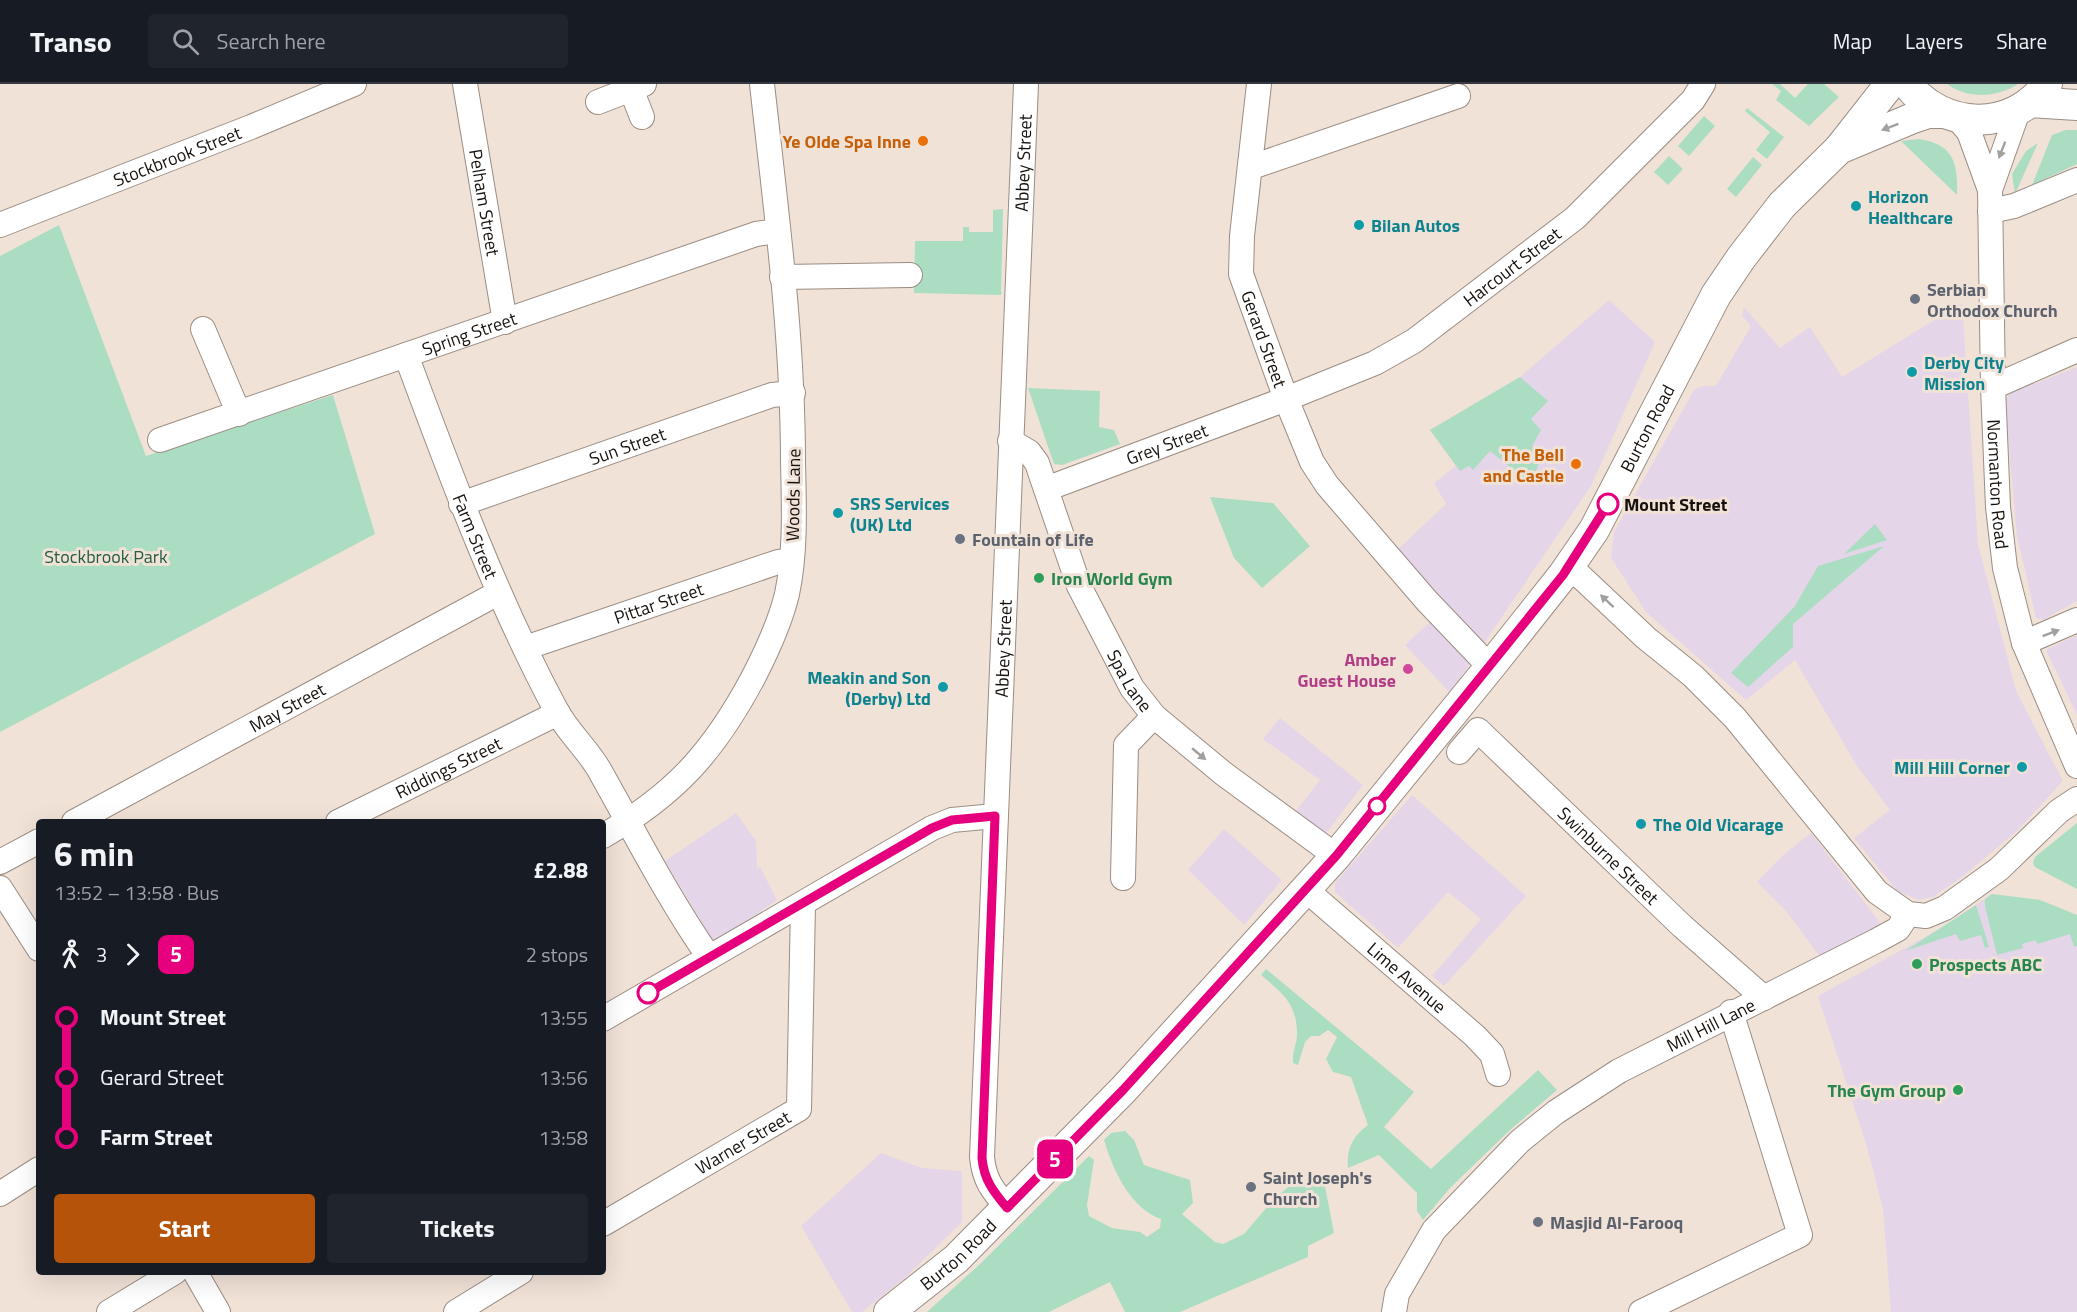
<!DOCTYPE html>
<html lang="en">
<head>
<meta charset="utf-8">
<style>
	:root { --surface:#171b24; --page:#20242c; --text:#f1f3f6; --muted:#9ea1a6; --line:#363941; --accent:#b45309 }
	body { margin:0; font-family:"Titillium Web",sans-serif; background:var(--page); color:var(--text); height:100vh; display:flex; flex-direction:column; font-size:22px; white-space:nowrap }
	* { box-sizing:border-box; margin:0 }
	p { font-size:20px; color:var(--muted) }
	.icon { flex:none; width:33px; height:33px; fill:none; stroke:currentColor; stroke-width:2; stroke-linecap:round; stroke-linejoin:round }
	.map { position:relative; flex:1; overflow:hidden }
	.details { position:absolute; left:36px; top:735px; width:570px; height:456px; display:flex; flex-direction:column; background:var(--surface); border-radius:6px; box-shadow:0 6px 24px #0002 }
	.details>* { flex:none }
	.badge { padding:0 12px; border-radius:9px; font-size:21px; line-height:39px }
	.map>.badge { position:absolute; translate:-50% -50%; box-shadow:0 0 0 3px #fff }
	.legs { display:flex; align-items:center; gap:9px; height:66px; padding:0 18px; font-size:20px }
	.legs p { margin-inline-start:auto }
	.summary { display:flex; align-items:center; justify-content:space-between; height:102px; padding:0 18px }
	h1 { font-size:33px; font-weight:700; line-height:45px }
	.action { display:flex; gap:12px; margin-top:auto; padding:12px 18px }
	.action a { flex:1; height:69px; border-radius:6px; background:var(--accent); color:#fff; font-size:24px; font-weight:700; line-height:69px; text-align:center }
	.action a+a { background:var(--page); color:var(--text) }
	ul { padding:0 18px; list-style:none }
	li { display:flex; align-items:center; gap:21px; height:60px; font-size:22px }
	li i { display:grid; place-items:center; width:9px; height:100%; margin:0 8px; background:currentColor }
	li i::after { content:''; width:15px; height:15px; margin:-8px; border:4px solid; border-radius:50%; background:var(--surface) }
	li p { margin-inline-start:auto }
	li:first-child i { background:linear-gradient(#0000 50%,currentColor 0) }
	li:last-child i { background:linear-gradient(currentColor 50%,#0000 0) }
	header { display:flex; align-items:center; gap:36px; box-sizing:border-box; height:84px; padding:0 30px; background:var(--surface); border-bottom:2px solid var(--line) }
	header strong { font-size:28px }
	nav { display:flex; gap:33px; margin-inline-start:auto; font-size:21px }
	.search { width:420px; height:54px; background:var(--page); display:flex; align-items:center; gap:15px; box-sizing:border-box; padding:0 21px; border-radius:6px; color:var(--muted); font-size:22px }
	.map>svg:first-child { display:block }
	.commercial { fill:#e5d5e8 }
	.green { fill:#abddc3 }
	.lines { fill:none; stroke-linecap:round; stroke-linejoin:round }
	.minor-casing { stroke:#9b8d83; stroke-width:26 }
	.major-casing { stroke:#9b8d83; stroke-width:32 }
	.minor { stroke:#fff; stroke-width:24 }
	.major { stroke:#fff; stroke-width:30 }
	.oneway { fill:#a2a09e }
	.line-1-casing { stroke:#fff; stroke-width:14 }
	.line-1 { stroke:#e6007e; stroke-width:9 }
	.food-dot { fill:#e8710a; stroke:#f1e2d7; stroke-width:2 }
	.culture-dot { fill:#0f9aa8; stroke:#f1e2d7; stroke-width:2 }
	.worship-dot { fill:#6b7280; stroke:#f1e2d7; stroke-width:2 }
	.stop-1-dot { fill:#fff; stroke:#e6007e; stroke-width:3 }
	.leisure-dot { fill:#2e9e5b; stroke:#f1e2d7; stroke-width:2 }
	.hotel-dot { fill:#d1479c; stroke:#f1e2d7; stroke-width:2 }
	.labels { text-anchor:middle; dominant-baseline:central; stroke-width:6; stroke-linejoin:round; paint-order:stroke }
	.food-label { font-size:18px; font-weight:bold; fill:#c56008; stroke:#f1e2d7; text-anchor:end }
	.street-label { font-size:18px; fill:#16110d; stroke:#f1e2d7 }
	.culture-label { font-size:18px; font-weight:bold; fill:#0d838f; stroke:#f1e2d7; text-anchor:start }
	.worship-label { font-size:18px; font-weight:bold; fill:#5b616d; stroke:#f1e2d7; text-anchor:start }
	.stop-label { font-size:18px; font-weight:bold; fill:#16110d; stroke:#f1e2d7; text-anchor:start }
	.park-label { font-size:18px; fill:#235e45; stroke:#f1e2d7 }
	.leisure-label { font-size:18px; font-weight:bold; fill:#27864d; stroke:#f1e2d7; text-anchor:start }
	.hotel-label { font-size:18px; font-weight:bold; fill:#b23c85; stroke:#f1e2d7; text-anchor:end }
</style>
</head>
<body>
<header>
<strong>Transo</strong>
<div class="search"><svg class="icon" aria-label="search" viewBox="0 0 24 24"><circle cx="10" cy="10" r="6"/><path d="M15 15l6 6"/></svg>Search here</div>
<nav><a>Map</a><a>Layers</a><a>Share</a></nav>
</header>
<div class="map">
<svg width="2077" height="1228" viewBox="0 0 2077 1228">
	<rect width="100%" height="100%" fill="#f1e2d7"/>
	<path class="commercial" d="M 1609,216 L 1655,258 L 1591,402 L 1450,609 L 1405,561 L 1431,537 L 1380,482 L 1446,420 L 1434,399 L 1456,382 L 1430,346 L 1520,293 Z
		M 1962,219 L 1978,460 L 2016,607 L 2063,697 L 2017,747 L 1962,793 L 1933,813 L 1919,816 L 1897,807 L 1854,754 L 1890,726 L 1857,682 L 1795,576 L 1746,616 L 1646,528 L 1611,474 L 1614,448 L 1694,306 L 1703,302 L 1716,302 L 1751,242 L 1742,232 L 1744,223 L 1780,264 L 1810,243 L 1842,293 Z
		M 2077,283 L 2077,517 L 2043,536 L 2036,534 L 2017,452 L 2005,318 L 2009,310 Z
		M 2077,551 L 2077,631 L 2046,566 Z
		M 1280,634 L 1363,701 L 1324,752 L 1296,727 L 1320,696 L 1263,655 Z
		M 1412,711 L 1526,812 L 1444,902 L 1432,892 L 1481,835 L 1448,808 L 1398,864 L 1335,808 L 1335,799 Z
		M 736,729 L 756,757 L 757,785 L 760,783 L 777,816 L 714,859 L 665,777 Z
		M 1224,745 L 1282,796 L 1244,841 L 1188,786 Z
		M 1811,749 L 1882,841 L 1821,874 L 1786,827 L 1757,798 L 1782,772 Z
		M 1992,810 L 2040,816 L 2077,831 L 2077,1228 L 1891,1228 L 1883,1125 L 1867,1063 L 1818,912 L 1945,842 Z
		M 881,1069 L 922,1084 L 962,1087 L 962,1138 L 906,1193 L 862,1228 L 852,1228 L 801,1142 Z"/>
	<path class="green" d="M 1772,0 L 1780,0 L 1795,14 L 1808,0 L 1824,0 L 1839,13 L 1809,42 L 1776,16 L 1781,7 Z
		M 1947,0 L 2018,0 C 1997,14 1967,15 1947,0 Z
		M 1747,24 L 1784,53 L 1767,75 L 1756,66 L 1770,48 L 1745,27 Z
		M 1704,32 L 1715,42 L 1689,72 L 1678,62 Z
		M 2066,46 L 2077,46 L 2077,80 L 2032,101 L 2052,51 Z
		M 1920,55 C 1954,61 1958,79 1957,111 L 1901,57 Z
		M 2038,59 L 2015,110 L 2012,90 L 2026,67 Z
		M 1669,72 L 1683,85 L 1668,101 L 1654,88 Z
		M 1753,73 L 1762,81 L 1736,113 L 1727,105 Z
		M 1003,125 L 1001,211 L 914,209 L 915,157 L 963,157 L 963,143 L 969,143 L 969,148 L 993,148 L 993,126 Z
		M 59,141 L 146,372 L 333,311 L 375,450 L 0,648 L 0,172 Z
		M 1520,293 L 1548,317 L 1531,335 L 1541,346 L 1532,362 L 1543,368 L 1536,387 L 1529,398 L 1490,367 L 1473,386 L 1469,382 L 1460,387 L 1430,346 Z
		M 1028,304 L 1100,307 L 1099,343 L 1114,346 L 1120,360 L 1062,381 L 1054,380 Z
		M 1210,413 L 1273,419 L 1310,462 L 1262,504 L 1234,474 Z
		M 1875,440 L 1887,456 L 1844,470 Z
		M 1884,462 L 1793,540 L 1793,563 L 1748,603 L 1731,589 L 1795,522 L 1818,482 Z
		M 2077,739 L 2077,805 L 2035,783 L 2033,779 L 2035,773 Z
		M 1992,810 L 2040,816 L 2077,831 L 2077,862 L 2074,863 L 2070,850 L 2037,860 L 2036,856 L 2022,860 L 2023,864 L 1997,871 L 1985,822 L 1985,815 Z
		M 1976,821 L 1989,863 L 1985,864 L 1981,851 L 1960,857 L 1956,850 L 1905,867 Z
		M 1266,885 L 1414,1008 L 1384,1043 L 1431,1085 L 1538,986 L 1557,1006 L 1510,1046 L 1450,1104 L 1423,1136 L 1417,1127 L 1417,1109 L 1379,1071 L 1348,1084 C 1346,1065 1353,1052 1368,1041 L 1351,993 L 1333,988 L 1326,975 L 1337,953 L 1328,946 L 1319,952 L 1311,952 L 1305,958 L 1298,981 L 1293,979 C 1292,968 1297,960 1297,950 C 1297,919 1282,909 1261,891 Z
		M 1125,1047 L 1134,1056 L 1144,1081 L 1190,1096 L 1193,1119 L 1182,1130 L 1215,1158 L 1223,1160 L 1244,1150 L 1274,1115 L 1293,1099 L 1323,1092 L 1334,1149 L 1308,1162 L 1308,1173 L 1180,1228 L 1125,1228 L 1110,1198 L 1049,1228 L 927,1228 L 979,1181 L 1089,1072 L 1094,1076 L 1087,1121 L 1089,1132 L 1112,1144 L 1140,1148 L 1147,1153 L 1160,1144 L 1161,1135 C 1130,1124 1113,1086 1104,1056 L 1111,1049 Z"/>
	<g class="lines">
		<defs>
			<g id="minor">
				<path id="s1" d="M 465,0 L 505,238"/>
				<path id="s2" d="M 1259,0 L 1242,152 L 1241,190 L 1286,315 L 1312,378 L 1327,401 L 1427,517 L 1490,583"/>
				<path d="M 631,5 L 642,33"/>
				<path d="M 598,18 L 644,0"/>
				<path id="s3" d="M 2018,27 L 1990,106 L 1993,303 L 1998,423 L 2005,484 L 2024,559 L 2077,682"/>
				<path d="M 1957,34 L 1969,48 L 1990,106"/>
				<path d="M 1252,83 L 1458,12"/>
				<path d="M 1990,127 L 2014,122 L 2077,96"/>
				<path id="s4" d="M 0,141 L 251,43 L 354,0"/>
				<path d="M 782,193 L 910,191"/>
				<path d="M 203,245 L 239,330"/>
				<path id="s5" d="M 406,271 C 451,392 495,512 556,626 C 568,649 589,666 601,689 C 636,751 668,814 709,873"/>
				<path d="M 1993,303 L 2077,266"/>
				<path id="s6" d="M 160,356 L 756,150 L 778,147"/>
				<path id="s7" d="M 1010,357 L 1029,368 L 1037,379 L 1079,502 L 1132,604 L 1154,632 L 1224,690 L 1336,772"/>
				<path id="s8" d="M 1046,405 L 1286,315 L 1375,279 L 1414,257 L 1575,134 L 1693,16 L 1703,0"/>
				<path id="s9" d="M 461,420 L 772,311 L 793,309"/>
				<path d="M 1563,491 L 1579,491 L 1646,554 L 1693,592 L 1735,634 L 1877,808 L 1908,830 L 1926,832 L 1945,824 L 1999,785 L 2059,727 L 2077,715"/>
				<path d="M 2024,559 L 2077,536"/>
				<path id="s10" d="M 525,564 L 778,478 L 791,476"/>
				<path id="s11" d="M 1459,668 L 1478,646 L 1682,842 L 1764,914"/>
				<path id="s12" d="M 74,738 L 498,509"/>
				<path id="s13" d="M 338,738 L 558,629"/>
				<path d="M 603,752 C 676,710 714,667 753,594 C 767,567 780,539 787,510 C 796,468 794,421 793,379 C 793,252 776,126 762,0"/>
				<path d="M 0,778 L 39,757"/>
				<path d="M 1123,794 L 1126,661 L 1154,632"/>
				<path d="M 0,804 L 39,865"/>
				<path id="s14" d="M 1305,805 L 1475,952 L 1492,970 L 1498,990"/>
				<path d="M 603,935 L 932,744 L 952,736 L 995,732"/>
				<path d="M 0,1110 L 39,1085"/>
				<path id="s15" d="M 1007,1123 C 993,1107 984,1096 982,1073 L 1026,0"/>
				<path id="s16" d="M 603,1140 L 799,1025 L 803,820"/>
				<path d="M 195,1188 L 218,1228"/>
				<path d="M 109,1228 L 175,1188"/>
				<path d="M 456,1228 L 521,1188"/>
				<path id="s17" d="M 1394,1228 L 1397,1210 L 1434,1146 L 1520,1057 L 1556,1028 L 1619,987 L 1876,857 L 1898,845 L 1908,830"/>
				<path d="M 1641,1228 L 1800,1151 L 1731,928"/>
			</g>
			<g id="major">
				<path d="M 1907,0 C 1943,46 2012,49 2047,0"/>
				<path d="M 2030,18 L 2077,21"/>
				<path d="M 1839,65 L 1890,0"/>
				<path id="s18" d="M 889,1228 L 956,1175 L 1123,1006 L 1336,772 L 1490,583 L 1563,491 L 1594,446 L 1716,211 L 1741,174 L 1782,121 L 1839,65 L 1913,34 L 1928,29 L 1943,29"/>
			</g>
		</defs>
		<use href="#minor" class="minor-casing"/>
		<use href="#major" class="major-casing"/>
		<use href="#minor" class="minor"/>
		<use href="#major" class="major"/>
	</g>
	<defs><path id="oneway-solid" d="M-6-.8H1V-3.2L6.5 0L1 3.2V.8H-6Z" transform="scale(1.5)"/></defs>
	<g class="oneway">
		<use href="#oneway-solid" transform="translate(1890 43) rotate(159)"/>
		<use href="#oneway-solid" transform="translate(2002 66) rotate(111)"/>
		<use href="#oneway-solid" transform="translate(1607 517) rotate(-137)"/>
		<use href="#oneway-solid" transform="translate(2051 549) rotate(-21)"/>
		<use href="#oneway-solid" transform="translate(1199 670) rotate(40)"/>
	</g>
	<g class="lines">
		<defs>
			<path id="line-1" d="M 648,909 L 932,744 L 952,736 L 995,732 L 982,1074 C 984,1096 993,1107 1007,1124 L 1123,1006 L 1336,772 L 1563,491 L 1608,420"/>
		</defs>
		<use href="#line-1" class="line-1-casing"/>
		<use href="#line-1" class="line-1"/>
	</g>
	<g class="food-dot">
		<circle cx="923" cy="57" r="6"/>
		<circle cx="1576" cy="380" r="6"/>
	</g>
	<g class="culture-dot">
		<circle cx="1856" cy="122" r="6"/>
		<circle cx="1359" cy="141" r="6"/>
		<circle cx="1912" cy="288" r="6"/>
		<circle cx="838" cy="429" r="6"/>
		<circle cx="943" cy="603" r="6"/>
		<circle cx="2022" cy="683" r="6"/>
		<circle cx="1641" cy="740" r="6"/>
	</g>
	<g class="worship-dot">
		<circle cx="1915" cy="215" r="6"/>
		<circle cx="960" cy="455" r="6"/>
		<circle cx="1251" cy="1103" r="6"/>
		<circle cx="1538" cy="1138" r="6"/>
	</g>
	<g class="stop-1-dot">
		<circle cx="1608" cy="420" r="10"/>
		<circle cx="1377" cy="722" r="8"/>
		<circle cx="648" cy="909" r="10"/>
	</g>
	<g class="leisure-dot">
		<circle cx="1039" cy="494" r="6"/>
		<circle cx="1917" cy="880" r="6"/>
		<circle cx="1958" cy="1006" r="6"/>
	</g>
	<circle class="hotel-dot" cx="1408" cy="585" r="6"/>
	<g class="labels">
		<g class="food-label">
			<text x="911" y="57">Ye Olde Spa Inne</text>
			<text x="1564" y="370">The Bell<tspan x="1564" dy="21">and Castle</tspan></text>
		</g>
		<g class="street-label">
			<text stroke="none"><textPath href="#s4" startOffset="190">Stockbrook Street</textPath></text>
			<text stroke="none"><textPath href="#s15" startOffset="1052">Abbey Street</textPath></text>
			<text stroke="none"><textPath href="#s1" startOffset="120">Pelham Street</textPath></text>
			<text stroke="none"><textPath href="#s8" startOffset="520">Harcourt Street</textPath></text>
			<text stroke="none"><textPath href="#s6" startOffset="327">Spring Street</textPath></text>
			<text stroke="none"><textPath href="#s2" startOffset="260">Gerard Street</textPath></text>
			<text stroke="none"><textPath href="#s18" startOffset="1170">Burton Road</textPath></text>
			<text stroke="none"><textPath href="#s8" startOffset="129">Grey Street</textPath></text>
			<text stroke="none"><textPath href="#s9" startOffset="176">Sun Street</textPath></text>
			<text stroke="none"><textPath href="#s3" startOffset="378">Normanton Road</textPath></text>
			<text transform="translate(793 411) rotate(-89)">Woods Lane</text>
			<text stroke="none"><textPath href="#s5" startOffset="194">Farm Street</textPath></text>
			<text stroke="none"><textPath href="#s10" startOffset="141">Pittar Street</textPath></text>
			<text stroke="none"><textPath href="#s15" startOffset="566">Abbey Street</textPath></text>
			<text stroke="none"><textPath href="#s7" startOffset="273">Spa Lane</textPath></text>
			<text stroke="none"><textPath href="#s12" startOffset="242">May Street</textPath></text>
			<text stroke="none"><textPath href="#s13" startOffset="123">Riddings Street</textPath></text>
			<text stroke="none"><textPath href="#s11" startOffset="210">Swinburne Street</textPath></text>
			<text stroke="none"><textPath href="#s14" startOffset="135">Lime Avenue</textPath></text>
			<text stroke="none"><textPath href="#s17" startOffset="440">Mill Hill Lane</textPath></text>
			<text stroke="none"><textPath href="#s16" startOffset="162">Warner Street</textPath></text>
			<text stroke="none"><textPath href="#s18" startOffset="90">Burton Road</textPath></text>
		</g>
		<g class="culture-label">
			<text x="1868" y="112">Horizon<tspan x="1868" dy="21">Healthcare</tspan></text>
			<text x="1371" y="141">Bilan Autos</text>
			<text x="1924" y="278">Derby City<tspan x="1924" dy="21">Mission</tspan></text>
			<text x="850" y="419">SRS Services<tspan x="850" dy="21">(UK) Ltd</tspan></text>
			<text x="931" y="593" text-anchor="end">Meakin and Son<tspan x="931" dy="21">(Derby) Ltd</tspan></text>
			<text x="2010" y="683" text-anchor="end">Mill Hill Corner</text>
			<text x="1653" y="740">The Old Vicarage</text>
		</g>
		<g class="worship-label">
			<text x="1927" y="205">Serbian<tspan x="1927" dy="21">Orthodox Church</tspan></text>
			<text x="972" y="455">Fountain of Life</text>
			<text x="1263" y="1093">Saint Joseph's<tspan x="1263" dy="21">Church</tspan></text>
			<text x="1550" y="1138">Masjid Al-Farooq</text>
		</g>
		<g class="stop-label">
			<text x="1624" y="420">Mount Street</text>
		</g>
		<g class="park-label">
			<text x="106" y="472">Stockbrook Park</text>
		</g>
		<g class="leisure-label">
			<text x="1051" y="494">Iron World Gym</text>
			<text x="1929" y="880">Prospects ABC</text>
			<text x="1946" y="1006" text-anchor="end">The Gym Group</text>
		</g>
		<g class="hotel-label">
			<text x="1396" y="575">Amber<tspan x="1396" dy="21">Guest House</tspan></text>
		</g>
	</g>
</svg>
<b class="badge" style="left:1055px;top:1075px;background:#e6007e;color:#fff">5</b>
<section class="details">
<div class="summary"><div><h1>6 min</h1><p>13:52 – 13:58 · Bus</p></div><b>£2.88</b></div>
<div class="legs"><svg class="icon" aria-label="walk" viewBox="0 0 24 24"><circle cx="13" cy="4" r="2"/><path d="M13 8l-2 6 4 7M11 14l-3 7M7 12l3-4h3l4 4"/></svg>3<svg class="icon" aria-label="forward" viewBox="0 0 24 24"><path d="M9 5l7 7-7 7"/></svg><b class="badge" style="background:#e6007e;color:#fff">5</b><p>2 stops</p></div>
<ul>
<li><i style="color:#e6007e"></i><b>Mount Street</b><p>13:55</p></li>
<li><i style="color:#e6007e"></i><span>Gerard Street</span><p>13:56</p></li>
<li><i style="color:#e6007e"></i><b>Farm Street</b><p>13:58</p></li>
</ul>
<div class="action"><a>Start</a><a>Tickets</a></div>
</section>
</div>
</body>
</html>
